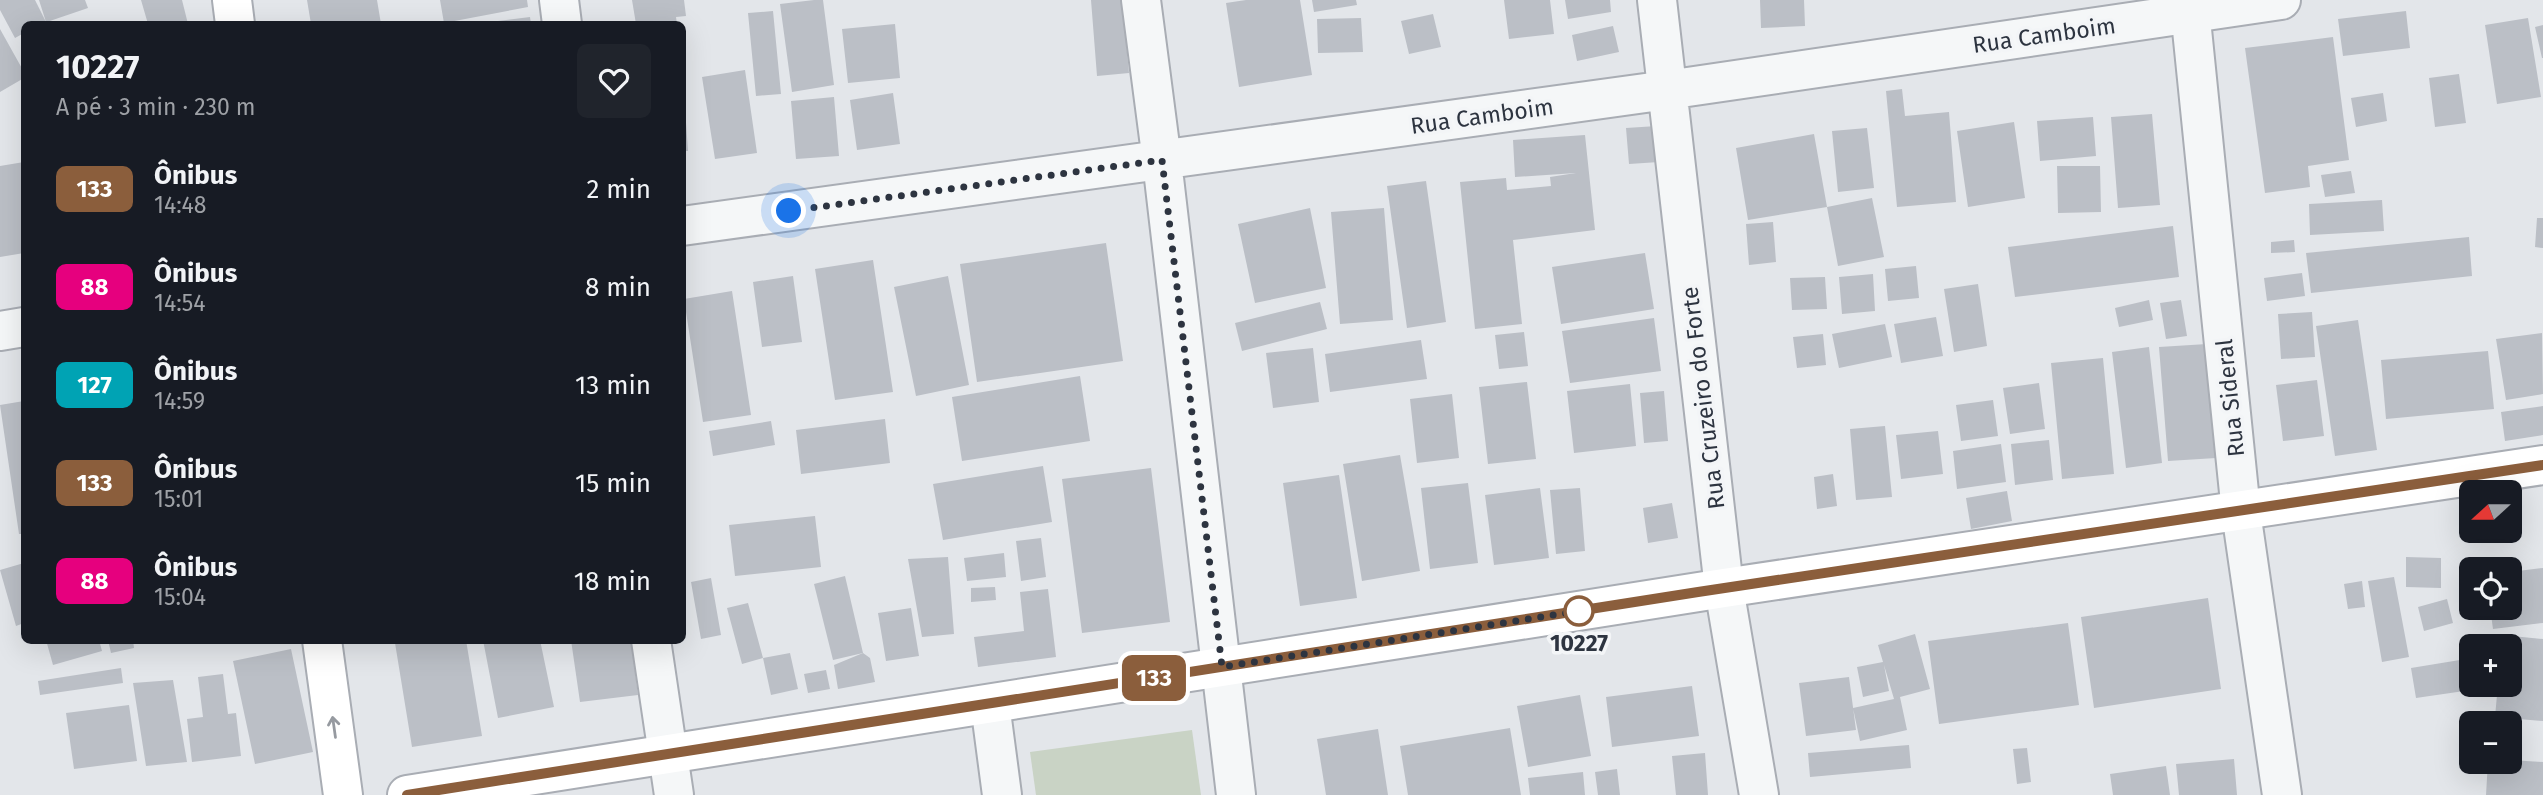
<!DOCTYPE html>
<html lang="pt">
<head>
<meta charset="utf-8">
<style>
	:root { --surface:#171b24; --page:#20242c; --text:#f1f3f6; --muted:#9ea1a6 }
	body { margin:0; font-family:"Fira Sans",sans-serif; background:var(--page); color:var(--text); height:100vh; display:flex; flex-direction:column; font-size:26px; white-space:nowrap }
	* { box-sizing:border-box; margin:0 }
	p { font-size:23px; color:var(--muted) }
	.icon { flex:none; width:38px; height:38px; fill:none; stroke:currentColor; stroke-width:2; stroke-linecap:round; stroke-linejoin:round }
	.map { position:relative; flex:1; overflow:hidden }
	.sheet { position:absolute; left:21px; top:21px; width:665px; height:623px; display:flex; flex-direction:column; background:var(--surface); border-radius:10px; box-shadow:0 7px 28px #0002 }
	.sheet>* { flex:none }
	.badge { padding:0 14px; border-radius:10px; font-size:24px; line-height:46px }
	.needle { width:46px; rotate:249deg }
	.controls { position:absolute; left:2459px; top:480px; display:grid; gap:14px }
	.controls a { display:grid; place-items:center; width:63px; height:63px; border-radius:10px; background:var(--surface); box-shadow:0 7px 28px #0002; font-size:35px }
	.you { position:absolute; width:35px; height:35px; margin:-18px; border:5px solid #fff; border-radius:50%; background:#1a73e8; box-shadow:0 0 0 10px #1a73e833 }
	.map>.badge { position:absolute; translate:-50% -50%; box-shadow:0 0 0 4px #fff }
	.round { display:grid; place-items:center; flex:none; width:74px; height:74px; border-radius:10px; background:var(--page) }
	.overview { display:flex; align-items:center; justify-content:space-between; height:119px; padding:0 35px }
	h1 { font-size:33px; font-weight:700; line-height:52px }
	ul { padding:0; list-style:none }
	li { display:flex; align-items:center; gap:21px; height:98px; padding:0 35px }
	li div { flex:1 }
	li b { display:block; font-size:26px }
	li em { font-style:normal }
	li .badge { min-width:77px; font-weight:700; text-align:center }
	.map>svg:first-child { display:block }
	.green { fill:#c9d3c5 }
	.building { fill:#bbbfc6 }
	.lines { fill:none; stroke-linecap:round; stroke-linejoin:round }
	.street-casing { stroke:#a9adb4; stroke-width:42 }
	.secondary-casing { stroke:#a9adb4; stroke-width:42 }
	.street { stroke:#f5f7f8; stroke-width:38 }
	.secondary { stroke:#fff; stroke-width:38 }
	.oneway { stroke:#969aa0 }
	.line-casing { stroke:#fff; stroke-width:16 }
	.line { stroke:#8b5e3c; stroke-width:10 }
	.walk { stroke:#2d3440; stroke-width:7; stroke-dasharray:0 12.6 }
	.stop-dot { fill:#fff; stroke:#8b5e3c; stroke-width:3.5 }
	.labels { text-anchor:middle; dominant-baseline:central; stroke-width:7; stroke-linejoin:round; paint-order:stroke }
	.street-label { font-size:23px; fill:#2d3440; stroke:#f3f5f7 }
	.stop-label { font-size:23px; font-weight:bold; fill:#2d3440; stroke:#f3f5f7 }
</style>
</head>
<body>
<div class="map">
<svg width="2543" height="795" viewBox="0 0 2543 795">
	<rect width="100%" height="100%" fill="#e3e6ea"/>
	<path class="green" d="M 1192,730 L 1201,795 L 1036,795 L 1030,752 Z"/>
	<path class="building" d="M 0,0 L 35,0 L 46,22 L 39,0 L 85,0 L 88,8 L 41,24 L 24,24 L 24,33 L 15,38 L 0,10 Z
		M 141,0 L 182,0 L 188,24 L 148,24 Z
		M 307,0 L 377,0 L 381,24 L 311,24 Z
		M 440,0 L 527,0 L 528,7 L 444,23 Z
		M 632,0 L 684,0 L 686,16 L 676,17 L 677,24 L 636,24 Z
		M 814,0 L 823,0 L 834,85 L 792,92 L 780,4 Z
		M 1091,0 L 1122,0 L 1129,73 L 1097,76 Z
		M 1246,0 L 1300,0 L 1312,75 L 1239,87 L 1226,3 Z
		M 1312,0 L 1356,0 L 1357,5 L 1314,12 Z
		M 1504,0 L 1550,0 L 1554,34 L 1509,39 Z
		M 1565,0 L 1610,0 L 1611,12 L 1568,19 Z
		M 1760,0 L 1804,0 L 1805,26 L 1761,28 Z
		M 773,11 L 781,94 L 756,96 L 748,13 Z
		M 2406,11 L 2410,48 L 2343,56 L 2338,19 Z
		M 1433,14 L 1441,47 L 1409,54 L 1401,21 Z
		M 530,17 L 531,24 L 482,24 L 482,23 Z
		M 1361,18 L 1363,52 L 1318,53 L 1317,19 Z
		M 2528,18 L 2541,97 L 2497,104 L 2485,25 Z
		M 895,24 L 900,78 L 848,83 L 842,29 Z
		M 2543,25 L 2543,58 L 2542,58 L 2535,27 Z
		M 1613,26 L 1619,52 L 1577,61 L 1572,35 Z
		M 0,29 L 24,72 L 24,78 L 0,92 Z
		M 2333,37 L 2349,160 L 2308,166 L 2310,187 L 2265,193 L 2245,48 Z
		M 745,70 L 757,153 L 715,159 L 702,77 Z
		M 2459,74 L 2466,123 L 2435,127 L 2429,78 Z
		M 1902,89 L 1905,116 L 1949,112 L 1956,202 L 1897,207 L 1886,91 Z
		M 893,93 L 900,144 L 857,150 L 850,100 Z
		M 2383,93 L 2387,121 L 2356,127 L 2351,98 Z
		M 834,97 L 839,156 L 796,159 L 791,101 Z
		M 685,108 L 688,151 L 682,151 L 682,109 Z
		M 2152,114 L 2160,205 L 2118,208 L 2111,117 Z
		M 2093,117 L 2096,156 L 2040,161 L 2037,121 Z
		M 2014,122 L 2025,198 L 1968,207 L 1957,131 Z
		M 1657,126 L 1659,162 L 1629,164 L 1626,128 Z
		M 1867,128 L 1874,188 L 1838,192 L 1832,131 Z
		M 1814,134 L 1827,207 L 1748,220 L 1736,148 Z
		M 1585,135 L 1595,230 L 1513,240 L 1522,324 L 1475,329 L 1460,182 L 1506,178 L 1507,190 L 1551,186 L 1550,177 L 1576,173 L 1515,177 L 1513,140 Z
		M 24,162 L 24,253 L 0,257 L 0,166 Z
		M 2057,166 L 2100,166 L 2101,212 L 2058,213 Z
		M 2351,171 L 2355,193 L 2325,197 L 2321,175 Z
		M 1426,181 L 1446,322 L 1407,328 L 1387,186 Z
		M 1872,198 L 1884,257 L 1838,266 L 1827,207 Z
		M 2382,200 L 2384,231 L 2310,235 L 2309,204 Z
		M 1310,208 L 1326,288 L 1255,303 L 1238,224 Z
		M 1384,208 L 1393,320 L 1340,324 L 1331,212 Z
		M 2537,218 L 2543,218 L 2543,248 L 2535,247 Z
		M 1773,222 L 1776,262 L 1749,265 L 1746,224 Z
		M 2173,226 L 2179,277 L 2015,297 L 2008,247 Z
		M 2469,237 L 2472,276 L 2311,293 L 2306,253 Z
		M 2294,240 L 2295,252 L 2271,253 L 2271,242 Z
		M 1106,243 L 1123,361 L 977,382 L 960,264 Z
		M 1645,253 L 1654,309 L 1561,324 L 1552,267 Z
		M 873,260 L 893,392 L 835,400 L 815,269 Z
		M 1916,266 L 1919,298 L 1888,301 L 1885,269 Z
		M 2302,273 L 2305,296 L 2267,301 L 2264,278 Z
		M 1873,274 L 1875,311 L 1842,314 L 1839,277 Z
		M 793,276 L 802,342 L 762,347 L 753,282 Z
		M 948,276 L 969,385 L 916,396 L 894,287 Z
		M 1825,277 L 1827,309 L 1792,310 L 1790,278 Z
		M 1978,284 L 1987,346 L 1954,352 L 1944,289 Z
		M 732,291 L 751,415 L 703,422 L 684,299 Z
		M 2149,300 L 2153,320 L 2119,327 L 2115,308 Z
		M 2181,300 L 2187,336 L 2166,339 L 2160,303 Z
		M 1320,302 L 1327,329 L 1242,351 L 1235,323 Z
		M 2312,312 L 2315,357 L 2281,359 L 2278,314 Z
		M 1936,317 L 1943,356 L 1901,363 L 1894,324 Z
		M 1654,318 L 1661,371 L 1570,383 L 1562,331 Z
		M 2358,320 L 2377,450 L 2335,456 L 2316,326 Z
		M 1885,324 L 1892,357 L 1839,368 L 1832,334 Z
		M 1524,332 L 1528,366 L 1499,369 L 1495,335 Z
		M 2542,333 L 2543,394 L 2506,400 L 2496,339 Z
		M 1823,334 L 1826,365 L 1797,368 L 1793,337 Z
		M 1421,340 L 1427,379 L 1330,392 L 1325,354 Z
		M 2207,344 L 2216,458 L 2168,461 L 2159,347 Z
		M 2149,347 L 2162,463 L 2126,468 L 2112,352 Z
		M 1313,348 L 1319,402 L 1273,408 L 1266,353 Z
		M 2488,351 L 2494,409 L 2386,419 L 2381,360 Z
		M 2103,358 L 2114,474 L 2062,479 L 2051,363 Z
		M 1080,376 L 1090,441 L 962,461 L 952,397 Z
		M 2317,380 L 2324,436 L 2283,441 L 2276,385 Z
		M 1527,382 L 1536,459 L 1488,464 L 1479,387 Z
		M 2039,383 L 2045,429 L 2010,434 L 2003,388 Z
		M 1630,384 L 1636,446 L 1574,453 L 1567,391 Z
		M 1664,391 L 1668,441 L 1644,443 L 1640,393 Z
		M 1452,394 L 1459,458 L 1417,463 L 1410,399 Z
		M 1993,400 L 1998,436 L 1961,441 L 1956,405 Z
		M 24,401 L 24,534 L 19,534 L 0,405 Z
		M 2543,406 L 2543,435 L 2505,441 L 2501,412 Z
		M 885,419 L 890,463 L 801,474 L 796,430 Z
		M 771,421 L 775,445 L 713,456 L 709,431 Z
		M 1885,426 L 1892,497 L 1856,500 L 1850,429 Z
		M 1938,431 L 1943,474 L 1901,479 L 1896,435 Z
		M 2049,440 L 2053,480 L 2015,485 L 2011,444 Z
		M 2001,444 L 2006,482 L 1957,489 L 1953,451 Z
		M 1400,455 L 1420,571 L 1362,581 L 1343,464 Z
		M 1043,466 L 1052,522 L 943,540 L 933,484 Z
		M 1151,468 L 1170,622 L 1082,633 L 1062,479 Z
		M 1833,474 L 1837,506 L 1817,509 L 1814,477 Z
		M 1339,475 L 1357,598 L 1300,606 L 1283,483 Z
		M 1468,483 L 1478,563 L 1430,569 L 1421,488 Z
		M 1540,488 L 1549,558 L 1494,565 L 1485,495 Z
		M 1580,488 L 1585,551 L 1556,554 L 1550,490 Z
		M 2007,491 L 2012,521 L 1971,529 L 1966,498 Z
		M 1672,503 L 1678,538 L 1648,543 L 1643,508 Z
		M 815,516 L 821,567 L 735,576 L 729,525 Z
		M 1041,538 L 1046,577 L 1021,581 L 1016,541 Z
		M 1004,553 L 1006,577 L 967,581 L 964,558 Z
		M 948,557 L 954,634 L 922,637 L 908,559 Z
		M 2406,557 L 2441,558 L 2441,588 L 2406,587 Z
		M 24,563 L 24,623 L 16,626 L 0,570 Z
		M 2543,568 L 2543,623 L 2493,629 L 2490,607 L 2510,607 L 2510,572 Z
		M 845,576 L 863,653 L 870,658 L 875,682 L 838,689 L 834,665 L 863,653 L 833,660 L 814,584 Z
		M 2394,577 L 2409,657 L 2382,662 L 2368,581 Z
		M 711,578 L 721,635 L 701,639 L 691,582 Z
		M 2362,581 L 2365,607 L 2348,609 L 2344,584 Z
		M 995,587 L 996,600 L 971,602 L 971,588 Z
		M 1048,589 L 1056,657 L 978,667 L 974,637 L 1024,631 L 1020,592 Z
		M 2208,598 L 2221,689 L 2094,708 L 2081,617 Z
		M 2447,599 L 2453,623 L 2424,631 L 2418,607 Z
		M 748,603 L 763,658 L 790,653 L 798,689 L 771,695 L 763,658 L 742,664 L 727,608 Z
		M 911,608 L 919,656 L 886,661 L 878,613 Z
		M 2068,623 L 2079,705 L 1939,724 L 1928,641 Z
		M 1915,634 L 1930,689 L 1900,697 L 1907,730 L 1860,741 L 1853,708 L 1894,699 L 1884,665 L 1889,691 L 1863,697 L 1857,667 L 1883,662 L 1878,645 Z
		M 2502,635 L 2543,639 L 2543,721 L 2495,717 L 2498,684 L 2510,684 L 2510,646 L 2501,646 Z
		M 46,640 L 99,640 L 102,651 L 53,665 Z
		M 108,640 L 133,640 L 134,648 L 111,653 Z
		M 411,640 L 466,640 L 482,736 L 412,747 L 395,643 Z
		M 483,640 L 540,640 L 554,707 L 498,718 Z
		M 571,640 L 631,640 L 638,695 L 580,702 Z
		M 291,649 L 313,752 L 255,764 L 233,661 Z
		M 2466,659 L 2471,690 L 2416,698 L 2411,668 Z
		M 121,668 L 123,683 L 40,695 L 38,681 Z
		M 826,670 L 830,689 L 808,693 L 804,674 Z
		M 223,674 L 228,714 L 236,713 L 241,756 L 192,762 L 187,719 L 203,717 L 198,677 Z
		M 1849,677 L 1856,730 L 1806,736 L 1799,683 Z
		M 173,680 L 187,762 L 146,766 L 133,683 Z
		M 1692,686 L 1699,736 L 1612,747 L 1606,697 Z
		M 1580,695 L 1591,756 L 1528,767 L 1517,706 Z
		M 129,705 L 137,761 L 74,769 L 66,713 Z
		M 1510,728 L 1521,795 L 1408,795 L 1400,746 Z
		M 1378,729 L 1388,795 L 1326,795 L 1317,739 Z
		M 1909,745 L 1911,768 L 1810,777 L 1808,753 Z
		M 2027,748 L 2031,782 L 2017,784 L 2013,749 Z
		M 1705,753 L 1708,795 L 1676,795 L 1672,756 Z
		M 2234,759 L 2237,795 L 2179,795 L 2176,764 Z
		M 2510,760 L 2543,762 L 2543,795 L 2486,795 L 2488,761 Z
		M 2166,766 L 2170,795 L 2113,795 L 2110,774 Z
		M 1617,769 L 1620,795 L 1598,795 L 1595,772 Z
		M 1583,772 L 1585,795 L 1530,795 L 1528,778 Z"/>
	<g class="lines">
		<defs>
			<path id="street" d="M 559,0 L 562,24
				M 1141,0 L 1162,161 L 1236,795
				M 1657,0 L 1724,588 L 1759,795
				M 2189,0 L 2241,512 L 2282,795
				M 682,226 L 1667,90 L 2281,0
				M 0,331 L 24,327
				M 651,640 L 674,795
				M 990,704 L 1002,795"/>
			<path id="secondary" d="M 232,0 L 235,24
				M 322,640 L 343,795
				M 407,795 L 1724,588 L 2543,465"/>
		</defs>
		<use href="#street" class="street-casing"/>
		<use href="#secondary" class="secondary-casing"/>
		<use href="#street" class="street"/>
		<use href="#secondary" class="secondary"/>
	</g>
	<defs><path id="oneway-shaft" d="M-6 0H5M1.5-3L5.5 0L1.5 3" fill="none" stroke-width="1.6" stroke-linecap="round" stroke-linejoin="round" transform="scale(1.75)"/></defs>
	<use class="oneway" href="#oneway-shaft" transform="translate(334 727) rotate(-98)"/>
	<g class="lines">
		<defs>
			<path id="line" d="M 407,795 L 1698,592 L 2543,465"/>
		</defs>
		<use href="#line" class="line-casing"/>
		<use href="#line" class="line"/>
		<path class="walk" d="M 789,211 L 1162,160 L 1222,667 L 1592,609 L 1579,611"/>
	</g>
	<circle class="stop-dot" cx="1579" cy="611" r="14"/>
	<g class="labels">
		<g class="street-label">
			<text transform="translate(2044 35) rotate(-8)">Rua Camboim</text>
			<text transform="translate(1482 116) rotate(-8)">Rua Camboim</text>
			<text transform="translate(1703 398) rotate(-97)">Rua Cruzeiro do Forte</text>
			<text transform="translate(2230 398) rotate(-96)">Rua Sideral</text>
		</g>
		<g class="stop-label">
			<text x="1579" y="643">10227</text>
		</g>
	</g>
</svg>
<div class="controls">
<a><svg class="needle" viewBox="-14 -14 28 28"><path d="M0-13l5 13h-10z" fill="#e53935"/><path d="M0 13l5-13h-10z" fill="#9ea1a6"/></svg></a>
<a><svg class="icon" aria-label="locate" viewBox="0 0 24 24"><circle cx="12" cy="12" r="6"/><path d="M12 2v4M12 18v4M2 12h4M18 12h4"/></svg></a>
<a>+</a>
<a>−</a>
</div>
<div class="you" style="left:789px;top:211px"></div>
<b class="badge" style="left:1154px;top:678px;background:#8b5e3c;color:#fff">133</b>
<section class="sheet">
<div class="overview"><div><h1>10227</h1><p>A pé · 3 min · 230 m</p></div><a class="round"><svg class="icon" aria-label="heart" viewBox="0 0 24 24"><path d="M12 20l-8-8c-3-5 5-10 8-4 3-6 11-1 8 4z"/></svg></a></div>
<ul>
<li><span class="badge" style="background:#8b5e3c;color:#fff">133</span><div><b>Ônibus</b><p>14:48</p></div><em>2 min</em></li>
<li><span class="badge" style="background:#e6007e;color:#fff">88</span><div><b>Ônibus</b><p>14:54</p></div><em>8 min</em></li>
<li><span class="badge" style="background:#00a3b4;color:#fff">127</span><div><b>Ônibus</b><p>14:59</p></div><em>13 min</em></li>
<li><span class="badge" style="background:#8b5e3c;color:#fff">133</span><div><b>Ônibus</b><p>15:01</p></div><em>15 min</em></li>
<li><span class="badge" style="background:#e6007e;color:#fff">88</span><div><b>Ônibus</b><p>15:04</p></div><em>18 min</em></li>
</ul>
</section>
</div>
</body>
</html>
